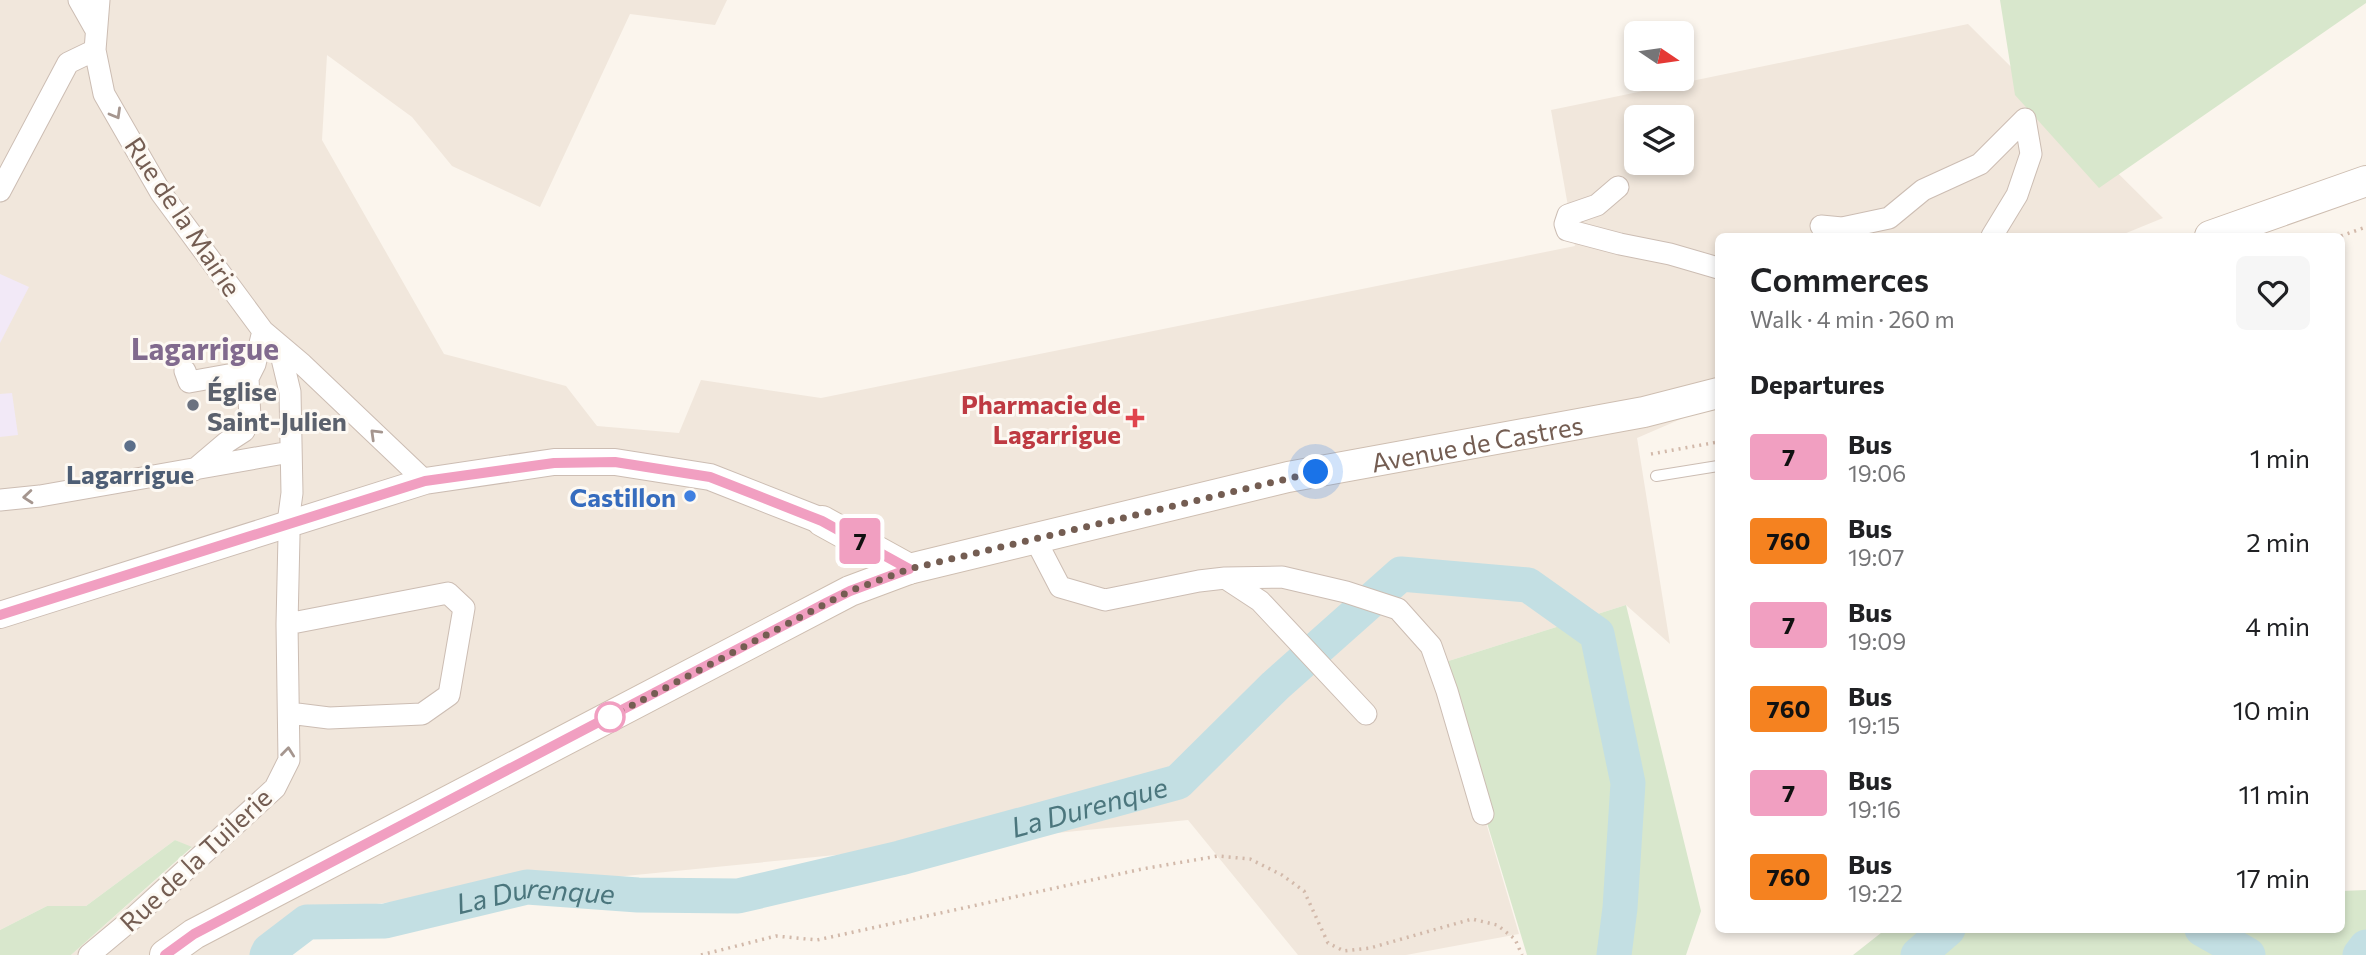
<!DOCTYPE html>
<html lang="en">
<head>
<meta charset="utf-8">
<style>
	:root { --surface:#fff; --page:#f6f6f6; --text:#202124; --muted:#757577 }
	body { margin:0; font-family:Commissioner,sans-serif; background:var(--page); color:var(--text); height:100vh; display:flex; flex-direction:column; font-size:26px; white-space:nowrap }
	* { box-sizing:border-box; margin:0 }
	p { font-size:23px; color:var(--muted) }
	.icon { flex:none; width:38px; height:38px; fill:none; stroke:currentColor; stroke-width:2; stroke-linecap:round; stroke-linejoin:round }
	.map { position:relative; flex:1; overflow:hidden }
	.side { position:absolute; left:1715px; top:233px; width:630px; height:700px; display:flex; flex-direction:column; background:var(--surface); border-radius:10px; box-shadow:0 4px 10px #0003 }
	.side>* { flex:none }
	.badge { padding:0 14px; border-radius:5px; font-size:24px; line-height:46px }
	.needle { width:46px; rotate:103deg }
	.fabs { position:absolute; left:1624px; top:21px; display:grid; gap:14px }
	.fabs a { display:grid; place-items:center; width:70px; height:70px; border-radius:10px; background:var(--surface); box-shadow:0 4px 10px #0003; font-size:35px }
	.you { position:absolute; width:35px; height:35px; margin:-18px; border:5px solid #fff; border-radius:50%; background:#1a73e8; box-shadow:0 0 0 10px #1a73e833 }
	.map>.badge { position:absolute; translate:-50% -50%; box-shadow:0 0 0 4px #fff }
	h2 { padding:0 35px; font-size:26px; line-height:63px }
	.round { display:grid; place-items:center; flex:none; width:74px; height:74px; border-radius:10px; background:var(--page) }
	.head { display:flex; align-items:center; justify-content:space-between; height:119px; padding:0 35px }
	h1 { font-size:33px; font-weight:600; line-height:52px }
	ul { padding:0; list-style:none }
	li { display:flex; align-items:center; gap:21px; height:84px; padding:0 35px }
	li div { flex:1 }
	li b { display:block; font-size:26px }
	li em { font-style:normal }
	li .badge { min-width:77px; font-weight:700; text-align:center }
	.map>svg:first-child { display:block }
	.residential { fill:#f1e7dc; fill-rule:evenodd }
	.education { fill:#f2e9f7 }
	.green { fill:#d8e7cc }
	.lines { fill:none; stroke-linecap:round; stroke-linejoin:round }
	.river { stroke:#c3dfe3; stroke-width:35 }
	.service-casing { stroke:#ccbdb3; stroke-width:12 }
	.minor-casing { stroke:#ccbdb3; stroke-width:23 }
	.tertiary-casing { stroke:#ccbdb3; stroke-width:28 }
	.secondary-casing { stroke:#cebeb1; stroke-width:32 }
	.path { stroke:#d2b9aa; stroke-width:3.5; stroke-dasharray:2 5; stroke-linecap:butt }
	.service { stroke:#fff; stroke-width:10 }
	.minor { stroke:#fff; stroke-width:21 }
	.tertiary { stroke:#fff; stroke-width:26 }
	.secondary { stroke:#fff; stroke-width:30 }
	.oneway { stroke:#a5968f }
	.line-casing { stroke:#fff; stroke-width:16 }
	.line { stroke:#f19fc1; stroke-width:10 }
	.walk { stroke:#745d52; stroke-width:7; stroke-dasharray:0 12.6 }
	.worship-dot { fill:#6b7280; stroke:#fdf9f3; stroke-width:2.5 }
	.health-dot { fill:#e0444e; stroke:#fdf9f3; stroke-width:2.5 }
	.service-dot { fill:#5c6f8a; stroke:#fdf9f3; stroke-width:2.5 }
	.shop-dot { fill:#3f7fe0; stroke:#fdf9f3; stroke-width:2.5 }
	.stop-dot { fill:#fff; stroke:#f19fc1; stroke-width:3.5 }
	.labels { text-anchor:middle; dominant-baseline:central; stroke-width:6; stroke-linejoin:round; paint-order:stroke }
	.street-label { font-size:26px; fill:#745d52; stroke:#fdf9f3 }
	.worship-label { font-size:26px; font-weight:bold; fill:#5b616d; stroke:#fdf9f3; text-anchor:start }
	.health-label { font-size:26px; font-weight:bold; fill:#be3a42; stroke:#fdf9f3; text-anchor:end }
	.service-label { font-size:26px; font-weight:bold; fill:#4e5e75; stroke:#fdf9f3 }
	.shop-label { font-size:26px; font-weight:bold; fill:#366cbe; stroke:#fdf9f3; text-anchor:end }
	.water-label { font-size:28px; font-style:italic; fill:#4b767d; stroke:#fdf9f3 }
	.quarter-label { font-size:30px; font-weight:bold; fill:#816a8e; stroke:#fdf9f3 }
</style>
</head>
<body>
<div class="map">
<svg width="2366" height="955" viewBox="0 0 2366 955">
	<rect width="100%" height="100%" fill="#fbf5ed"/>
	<path class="residential" d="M 0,0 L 727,0 L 715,25 L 630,14 L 540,207 L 452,166 L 412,117 L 327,55 L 322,140 L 444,354 L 566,386 L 597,426 L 679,433 L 701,380 L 821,398 L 1575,246 L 1551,110 L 1968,24 L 2163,218 L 2119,236 L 1718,236 L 1718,403 L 1637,438 L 1670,644 L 1626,605 L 1439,664 L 1519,934 L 1406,955 L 1298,955 L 1188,820 L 514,887 L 311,912 L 257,955 L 71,955 L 192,848 L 175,840 L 86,906 L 47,906 L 0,930 ZM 1636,117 L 1682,117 L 1682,163 L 1636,163 Z"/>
	<path class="education" d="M 0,274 L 29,287 L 0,343 Z
		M 12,393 L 18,435 L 0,437 L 0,394 Z"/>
	<path class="green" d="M 2000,0 L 2366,0 L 2366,3 L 2099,188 L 2015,95 Z
		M 1626,605 L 1701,911 L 1686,955 L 1527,955 L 1439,664 Z
		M 175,840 L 192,847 L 71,955 L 0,955 L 0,930 L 47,906 L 86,906 Z
		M 2366,890 L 2366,955 L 1853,955 L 1886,929 L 2342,929 L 2342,891 Z"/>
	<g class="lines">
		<g class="river">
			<path d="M 2202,929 L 2248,955"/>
			<path id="s1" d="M 267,955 L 269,951 L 307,922 L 385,921 L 527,887 L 638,895 L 738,896 L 900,858 L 1178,782 L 1275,686 L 1401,574 L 1528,585 L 1597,634 L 1628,783 L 1620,908 L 1614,955"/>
			<path d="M 1918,955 L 1948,929"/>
			<path d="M 2360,955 L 2366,947"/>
		</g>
		<defs>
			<path id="service" d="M 1656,476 L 1718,466"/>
			<path id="minor" d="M 79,0 L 96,30
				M 99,0 L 95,50 L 104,94 L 161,193 L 263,331 L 302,364 L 425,481
				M 1618,187 L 1597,205 L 1568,215 L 1565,224 L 1567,230 L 1620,244 L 1670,254 L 1718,268
				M 0,191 L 68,63 L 95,50
				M 1821,226 L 1842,228 L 1889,218 L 1923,190 L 1980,164 L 2025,119 L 2031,154 L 2017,195 L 1992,236
				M 185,371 L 189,382 L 228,375 L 248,378
				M 194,470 L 227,442 L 244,431 L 250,418 L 248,378 L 255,364 L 263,331
				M 0,500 L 40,496 L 290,452
				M 1034,537 L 1060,587 L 1105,600 L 1199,581 L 1225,578 L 1260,601 L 1366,714
				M 1225,578 L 1282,577 L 1346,592 L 1398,609 L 1431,646 L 1447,691 L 1483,814
				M 287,624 L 448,593 L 464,608 L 449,695 L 422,714 L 329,718 L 289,713
				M 89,955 L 131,920 L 275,788 L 289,760 L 287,624 L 289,536 L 288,523 L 292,493 L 290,392 L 279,346"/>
			<path id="tertiary" d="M 0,615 L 425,481 L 554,462 L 615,462 L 710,477 L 822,521"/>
			<g id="secondary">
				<path d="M 2210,236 L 2366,181"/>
				<path d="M 822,521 L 909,569"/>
				<path id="s2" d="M 165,955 L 194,934 L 850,591 L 909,569 L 1288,477 L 1644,412 L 1718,393"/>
			</g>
		</defs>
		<use href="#service" class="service-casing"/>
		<use href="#minor" class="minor-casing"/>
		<use href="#tertiary" class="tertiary-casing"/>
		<use href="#secondary" class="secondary-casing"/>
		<path class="path" d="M 2341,236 L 2366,227
			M 1651,454 L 1718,442
			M 701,955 L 776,936 L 817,940 L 1142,869 L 1218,856 L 1250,859 L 1282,875 L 1304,891 L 1328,943 L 1344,951 L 1370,948 L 1472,919 L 1497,925 L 1515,939 L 1522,955"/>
		<use href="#service" class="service"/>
		<use href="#minor" class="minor"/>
		<use href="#tertiary" class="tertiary"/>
		<use href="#secondary" class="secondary"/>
	</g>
	<defs><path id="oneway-chevron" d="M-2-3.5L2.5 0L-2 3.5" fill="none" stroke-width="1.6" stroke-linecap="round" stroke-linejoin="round" transform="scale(1.75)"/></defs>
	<g class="oneway">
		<use href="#oneway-chevron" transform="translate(116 114) rotate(60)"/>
		<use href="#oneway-chevron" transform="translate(375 434) rotate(-136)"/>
		<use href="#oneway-chevron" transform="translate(28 497) rotate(175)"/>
		<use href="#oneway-chevron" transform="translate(288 752) rotate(-84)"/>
	</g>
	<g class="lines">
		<defs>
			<path id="line" d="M 0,615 L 425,481 L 554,463 L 615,462 L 710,477 L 822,521 L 909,569 L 850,591 L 826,603 L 194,934 L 165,955"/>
		</defs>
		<use href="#line" class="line-casing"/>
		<use href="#line" class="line"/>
		<path class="walk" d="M 610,717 L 850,591 L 909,569 L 1316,472"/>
	</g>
	<circle class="worship-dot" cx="193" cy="405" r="7"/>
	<path class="health-dot" d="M1131.5 407.5h7v7h7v7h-7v7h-7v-7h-7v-7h7z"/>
	<circle class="service-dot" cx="130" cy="446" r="7"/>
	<circle class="shop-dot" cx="690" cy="496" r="7"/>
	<circle class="stop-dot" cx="610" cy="717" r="14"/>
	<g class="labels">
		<g class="street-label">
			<text transform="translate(184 216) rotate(56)">Rue de la Mairie</text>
			<text stroke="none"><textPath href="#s2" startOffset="1421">Avenue de Castres</textPath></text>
			<text transform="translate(195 859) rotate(-43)">Rue de la Tuilerie</text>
		</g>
		<g class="worship-label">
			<text x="207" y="390">Église<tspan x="207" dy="30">Saint-Julien</tspan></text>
		</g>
		<g class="health-label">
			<text x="1121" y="403">Pharmacie de<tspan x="1121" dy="30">Lagarrigue</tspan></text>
		</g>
		<g class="service-label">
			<text x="130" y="473">Lagarrigue</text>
		</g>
		<g class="shop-label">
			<text x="676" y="496">Castillon</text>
		</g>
		<g class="water-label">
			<text stroke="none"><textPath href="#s1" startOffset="850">La Durenque</textPath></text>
			<text stroke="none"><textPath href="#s1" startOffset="284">La Durenque</textPath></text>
		</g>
		<g class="quarter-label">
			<text x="205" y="347">Lagarrigue</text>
		</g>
	</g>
</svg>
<div class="fabs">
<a><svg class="needle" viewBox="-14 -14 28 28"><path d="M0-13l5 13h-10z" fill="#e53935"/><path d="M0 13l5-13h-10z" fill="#757577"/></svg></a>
<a><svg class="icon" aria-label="layers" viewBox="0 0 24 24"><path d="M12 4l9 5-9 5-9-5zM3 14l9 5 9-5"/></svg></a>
</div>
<div class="you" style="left:1316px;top:472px"></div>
<b class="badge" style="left:860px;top:541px;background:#f19fc1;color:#111">7</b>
<section class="side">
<div class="head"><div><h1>Commerces</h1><p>Walk · 4 min · 260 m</p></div><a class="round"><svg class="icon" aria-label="heart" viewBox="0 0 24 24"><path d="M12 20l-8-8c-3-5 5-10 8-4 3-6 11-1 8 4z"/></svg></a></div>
<h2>Departures</h2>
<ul>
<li><span class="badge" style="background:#f19fc1;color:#111">7</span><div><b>Bus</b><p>19:06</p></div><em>1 min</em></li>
<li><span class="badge" style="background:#f58220;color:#111">760</span><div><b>Bus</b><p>19:07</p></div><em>2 min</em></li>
<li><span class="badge" style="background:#f19fc1;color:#111">7</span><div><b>Bus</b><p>19:09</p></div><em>4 min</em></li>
<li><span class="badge" style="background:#f58220;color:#111">760</span><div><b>Bus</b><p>19:15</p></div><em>10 min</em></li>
<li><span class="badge" style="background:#f19fc1;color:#111">7</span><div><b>Bus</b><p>19:16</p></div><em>11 min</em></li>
<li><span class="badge" style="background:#f58220;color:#111">760</span><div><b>Bus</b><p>19:22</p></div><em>17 min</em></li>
</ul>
</section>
</div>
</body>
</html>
